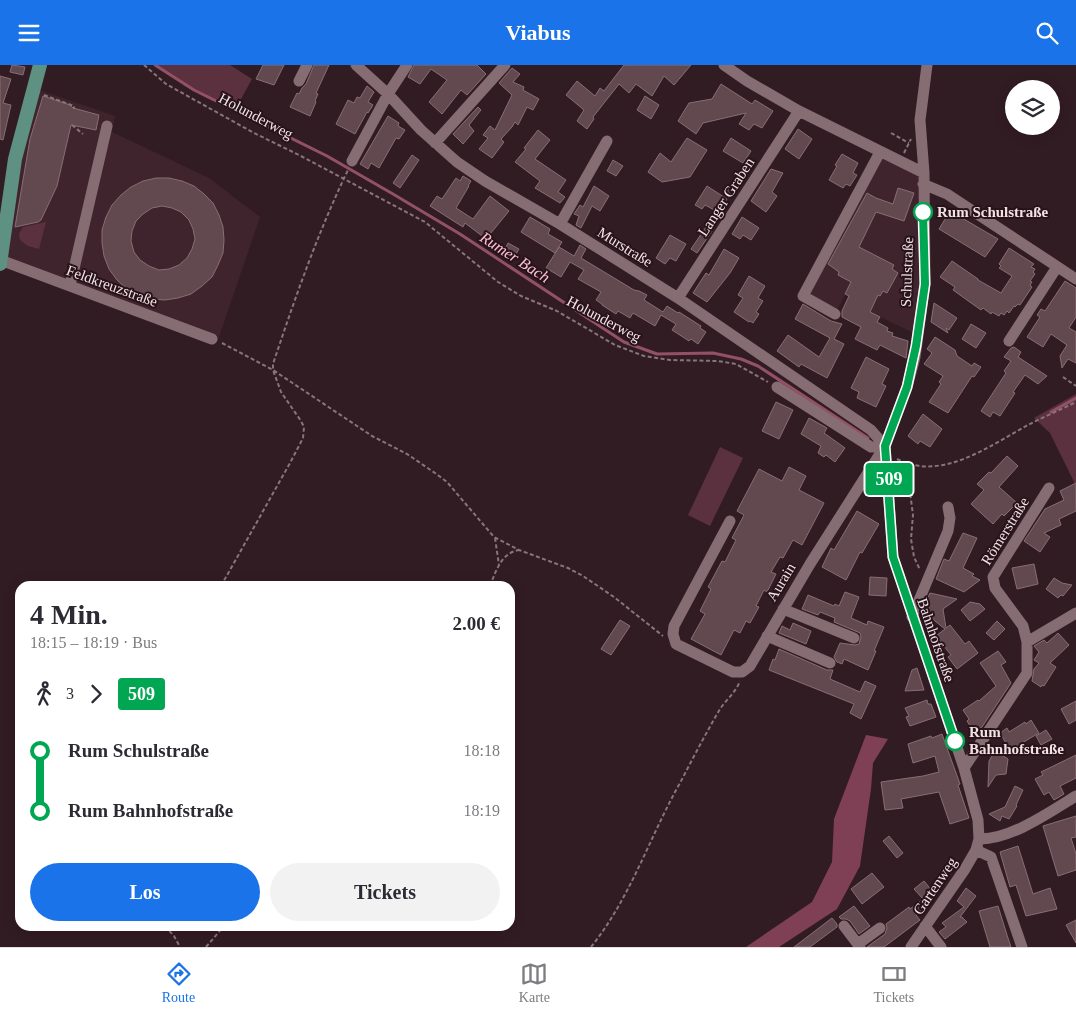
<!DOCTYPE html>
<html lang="de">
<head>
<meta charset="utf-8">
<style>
	:root { --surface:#fff; --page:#f2f2f3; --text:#2b2b33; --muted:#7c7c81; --line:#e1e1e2; --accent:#1a73e8 }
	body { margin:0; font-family:"Times New Roman",serif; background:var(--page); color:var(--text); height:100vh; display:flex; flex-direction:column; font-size:19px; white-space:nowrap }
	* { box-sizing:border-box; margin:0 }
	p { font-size:16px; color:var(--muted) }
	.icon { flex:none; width:28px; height:28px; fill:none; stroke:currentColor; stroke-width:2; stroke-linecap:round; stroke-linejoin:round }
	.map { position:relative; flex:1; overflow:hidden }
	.sheet { position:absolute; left:15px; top:516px; width:500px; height:350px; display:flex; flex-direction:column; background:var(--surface); border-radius:15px; box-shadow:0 2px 12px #0003 }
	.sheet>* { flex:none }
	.badge { padding:0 10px; border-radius:4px; font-size:18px; line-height:32px }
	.tools { position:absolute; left:1005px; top:15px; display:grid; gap:10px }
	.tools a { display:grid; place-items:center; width:55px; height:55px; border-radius:50%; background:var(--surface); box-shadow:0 2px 12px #0003; font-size:25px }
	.map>.badge { position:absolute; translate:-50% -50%; box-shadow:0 0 0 2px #fff }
	.legs { display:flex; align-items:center; gap:8px; height:55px; padding:0 15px; font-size:16px }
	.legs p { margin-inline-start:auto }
	.head { display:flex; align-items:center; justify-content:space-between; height:85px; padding:0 15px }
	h1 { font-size:28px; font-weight:600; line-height:38px }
	.action { display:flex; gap:10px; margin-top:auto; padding:10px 15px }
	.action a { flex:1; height:58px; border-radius:30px; background:var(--accent); color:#fff; font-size:20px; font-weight:600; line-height:58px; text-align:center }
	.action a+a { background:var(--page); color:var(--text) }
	ul { padding:0 15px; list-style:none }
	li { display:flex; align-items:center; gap:18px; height:60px; font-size:19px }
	li i { display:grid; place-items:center; width:8px; height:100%; margin:0 6px; background:currentColor }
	li i::after { content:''; width:12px; height:12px; margin:-6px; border:4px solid; border-radius:50%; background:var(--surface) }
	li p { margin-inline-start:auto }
	li:first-child i { background:linear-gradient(#0000 50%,currentColor 0) }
	li:last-child i { background:linear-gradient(currentColor 50%,#0000 0) }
	header { display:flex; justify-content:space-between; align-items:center; height:65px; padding:0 15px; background:var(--accent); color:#fff; font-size:22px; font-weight:600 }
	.dock { display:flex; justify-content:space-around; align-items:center; height:70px; border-top:1px solid var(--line); background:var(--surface); font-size:14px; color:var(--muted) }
	.dock a { display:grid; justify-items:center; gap:2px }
	.dock .active { color:var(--accent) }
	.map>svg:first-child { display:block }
	.built { fill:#40242d }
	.green { fill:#5b303f }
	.forest { fill:#7f3f55 }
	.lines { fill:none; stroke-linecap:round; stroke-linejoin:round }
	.stream { stroke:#935168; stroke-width:3 }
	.building { fill:#624950; stroke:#886d74; fill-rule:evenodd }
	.path { stroke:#88757a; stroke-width:2; stroke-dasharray:4 2.5; stroke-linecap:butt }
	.minor { stroke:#866c73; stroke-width:11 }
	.major { stroke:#5e9181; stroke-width:14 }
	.line-1-casing { stroke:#fff; stroke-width:11 }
	.line-1 { stroke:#00a651; stroke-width:8 }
	.stop-1-dot { fill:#fff; stroke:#00a651; stroke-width:2.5 }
	.labels { text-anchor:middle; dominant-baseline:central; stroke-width:4; stroke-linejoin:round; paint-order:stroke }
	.street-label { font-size:15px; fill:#f2e2e6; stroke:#28131a }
	.stop-label { font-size:15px; font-weight:bold; fill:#f2e2e6; stroke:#28131a; text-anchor:start }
	.water-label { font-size:16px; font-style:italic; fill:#fdc0d3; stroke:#28131a }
</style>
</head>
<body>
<header><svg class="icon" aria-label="menu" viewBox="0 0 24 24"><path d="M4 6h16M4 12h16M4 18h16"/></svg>Viabus<svg class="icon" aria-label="search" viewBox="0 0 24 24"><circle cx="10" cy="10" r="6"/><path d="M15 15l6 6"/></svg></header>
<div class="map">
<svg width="1076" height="882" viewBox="0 0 1076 882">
	<rect width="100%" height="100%" fill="#321c23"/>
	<path class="built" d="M 33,23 L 115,51 L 112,67 L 209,113 L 260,152 L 218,275 L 1,195 Z
		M 880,87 L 924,108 L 918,270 L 868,246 L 849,222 L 835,249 L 803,231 Z"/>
	<path class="green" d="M 155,0 L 230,0 L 252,14 L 235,45 L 194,25 Z
		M 46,157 L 39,184 L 28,181 L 20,175 L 19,169 L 23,162 Z
		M 1076,329 L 1076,421 L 1050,368 L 1034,353 Z
		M 720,382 L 743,393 L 710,461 L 688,450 Z"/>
	<path class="forest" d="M 866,670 L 888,674 L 873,698 L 871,724 L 860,801 L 837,844 L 779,882 L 746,882 L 812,837 L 832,797 L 834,754 Z"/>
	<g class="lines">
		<path class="stream" d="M 155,0 L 194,25 L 327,91 L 393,129 L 460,169 L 624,277 L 657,289 L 713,288 L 741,294 L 758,301 L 868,373
			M 1051,347 L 1076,333"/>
	</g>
	<path class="building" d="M 12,0 L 25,2 L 23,10 L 10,7 Z
		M 263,0 L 284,0 L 274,20 L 256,14 Z
		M 314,0 L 329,0 L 316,28 L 318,29 L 315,36 L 316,37 L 310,51 L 290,42 L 297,28 L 299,29 L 302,23 L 306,19 Z
		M 414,0 L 477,0 L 486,9 L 467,30 L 461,25 L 442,49 L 429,37 L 447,15 L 431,4 L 420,19 L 408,12 Z
		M 624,0 L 691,0 L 674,20 L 664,11 L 652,31 L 636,19 L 629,28 L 619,19 L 593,52 L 594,54 L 587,64 L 577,56 L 584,45 L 566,30 L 577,16 L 595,31 L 600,23 L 604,26 Z
		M 512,3 L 520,9 L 513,17 L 524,22 L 523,25 L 539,34 L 533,45 L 527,42 L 518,60 L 515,57 L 512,62 L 501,74 L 504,77 L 492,93 L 479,84 L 488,73 L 483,70 L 490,61 L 495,65 L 512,30 L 499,18 Z
		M 0,11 L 11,14 L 3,38 L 11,40 L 3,75 L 0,74 Z
		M 721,19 L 752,39 L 755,35 L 773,46 L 762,63 L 754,59 L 749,65 L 739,59 L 746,48 L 703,58 L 696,69 L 678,56 L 689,38 L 712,34 Z
		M 367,21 L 374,27 L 368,37 L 373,40 L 368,48 L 367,47 L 355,69 L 336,59 L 348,35 L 354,38 L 357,32 L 360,33 Z
		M 43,31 L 70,40 L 73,43 L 99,50 L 96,65 L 71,60 L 57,121 L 41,155 L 38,157 L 15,162 L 30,74 Z
		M 645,31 L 659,40 L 651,54 L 637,45 Z
		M 478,42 L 481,45 L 469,60 L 474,66 L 463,79 L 453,69 Z
		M 388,51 L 399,58 L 398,61 L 405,65 L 399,74 L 396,73 L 379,103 L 371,98 L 368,104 L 360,99 Z
		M 798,64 L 812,74 L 799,94 L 785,84 Z
		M 538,65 L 550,75 L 535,94 L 566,115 L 558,127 L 565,132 L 560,138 L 535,123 L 540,116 L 515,97 L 526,84 L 524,83 Z
		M 687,73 L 707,85 L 690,112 L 662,117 L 648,107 L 660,88 L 671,97 Z
		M 731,73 L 751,86 L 743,98 L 723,86 Z
		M 842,89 L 858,98 L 853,108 L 857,110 L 850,121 L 846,119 L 843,123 L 829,115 L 837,101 L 835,100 Z
		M 412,90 L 419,95 L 400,123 L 393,118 Z
		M 613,95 L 623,101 L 616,111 L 607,106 Z
		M 771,104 L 783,108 L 772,127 L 777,131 L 766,147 L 751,136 Z
		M 463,111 L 471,116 L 468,121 L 469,121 L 456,143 L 473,154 L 490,131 L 509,146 L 486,174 L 465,158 L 463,162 L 430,141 L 437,131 L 442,134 L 456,113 L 460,116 Z
		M 156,113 L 169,113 L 182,116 L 194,121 L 204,129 L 213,138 L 219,150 L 223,162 L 224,175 L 223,188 L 218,200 L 212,212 L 202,221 L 191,229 L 178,233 L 165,235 L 152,234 L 139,230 L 127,224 L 117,215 L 109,204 L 104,191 L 102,178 L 102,165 L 106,152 L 112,140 L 121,130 L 131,122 L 143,116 ZM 162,141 L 172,143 L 181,147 L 189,155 L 193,164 L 195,174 L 192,184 L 187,193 L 179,200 L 169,204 L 159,205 L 149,201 L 140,195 L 134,187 L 131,176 L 132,166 L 136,156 L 143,149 L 152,143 Z
		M 733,117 L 739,122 L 732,132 L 726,127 Z
		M 594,121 L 609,131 L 600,146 L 592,141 L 581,163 L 576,160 L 579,151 L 574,149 L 580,140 L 583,142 Z
		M 707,121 L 727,134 L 718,147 L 705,140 L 702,144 L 695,140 Z
		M 898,123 L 914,128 L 904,156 L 876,147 L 859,182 L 894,200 L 892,204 L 898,208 L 887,228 L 883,226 L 880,231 L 878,230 L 870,247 L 880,252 L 877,257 L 888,263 L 887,266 L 893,268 L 892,271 L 908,276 L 906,293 L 880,280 L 877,285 L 855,274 L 861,262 L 842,252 L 842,246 L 849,231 L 845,229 L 851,217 L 838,210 L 839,207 L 828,199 L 867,128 L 876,133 L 893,139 Z
		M 950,146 L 998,174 L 985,192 L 939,164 Z
		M 530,152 L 550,164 L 548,169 L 562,177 L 555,188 L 521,167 Z
		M 742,152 L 759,163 L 751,175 L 743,170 L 740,174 L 732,169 Z
		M 706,162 L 712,166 L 697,188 L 691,184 Z
		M 670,170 L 686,179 L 676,196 L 670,193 L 665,199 L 656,193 Z
		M 508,178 L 519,184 L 512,196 L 502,190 Z
		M 580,180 L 586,184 L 581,193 L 634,225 L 639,226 L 647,230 L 644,235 L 663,247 L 667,241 L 678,248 L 679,247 L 701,261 L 700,263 L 706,267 L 698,279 L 691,274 L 689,276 L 672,265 L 676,259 L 661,250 L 655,261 L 633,248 L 630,253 L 618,246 L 616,249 L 602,240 L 602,239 L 596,235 L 601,227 L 578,214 L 584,205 L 570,197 L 561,212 L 546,203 L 559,182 L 574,191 Z
		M 1009,183 L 1034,199 L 1031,202 L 1035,204 L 1033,207 L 1035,209 L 1030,216 L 1032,217 L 1030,220 L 1032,222 L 1020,240 L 1018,239 L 1015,242 L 1014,241 L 1009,248 L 1007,246 L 1004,250 L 1001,248 L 999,251 L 992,247 L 991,249 L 983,243 L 981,245 L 953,225 L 955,222 L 940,212 L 952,196 L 978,214 L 978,215 L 1001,228 L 1012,211 L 999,203 L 1001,201 L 999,199 Z
		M 724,184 L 739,193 L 730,208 L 707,237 L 693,228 L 706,208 L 709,210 Z
		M 749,211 L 765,221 L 758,233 L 763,236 L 756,247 L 759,249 L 753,258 L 750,256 L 749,257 L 734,247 L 743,233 L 738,230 Z
		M 1065,216 L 1076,223 L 1076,252 L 1069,263 L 1076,267 L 1076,298 L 1068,294 L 1062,303 L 1060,291 L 1067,280 L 1051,269 L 1043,282 L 1027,272 L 1040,252 L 1037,250 L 1041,244 L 1045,246 Z
		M 934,238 L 957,253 L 949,265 L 946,263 L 948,268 L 931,257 Z
		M 803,239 L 831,256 L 842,259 L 834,274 L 844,279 L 827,313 L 801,299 L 799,302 L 777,286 L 788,270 L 819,292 L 830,273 L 795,254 Z
		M 971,259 L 986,268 L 976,283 L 962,274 Z
		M 935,272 L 955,285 L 957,291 L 972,301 L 974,298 L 981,302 L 974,312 L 972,311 L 948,348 L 929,337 L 941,319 L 939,317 L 943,311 L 924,299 L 932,288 L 927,284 Z
		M 1014,282 L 1021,287 L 1018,292 L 1047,311 L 1038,319 L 1025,310 L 1013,327 L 1015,328 L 1000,351 L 993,347 L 990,352 L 981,346 L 1006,308 L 1004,306 L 1011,296 L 1004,292 L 1011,283 Z
		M 866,292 L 889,304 L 882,319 L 886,321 L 876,342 L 857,333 L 859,327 L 851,323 Z
		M 776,337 L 793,345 L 779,374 L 762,366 Z
		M 923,349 L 942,364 L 930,382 L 920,376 L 918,379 L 908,371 Z
		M 809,353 L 827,363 L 824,368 L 845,383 L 835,397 L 826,390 L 824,392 L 818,388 L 821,381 L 801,369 Z
		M 1007,391 L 1018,401 L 999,422 L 1017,438 L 1004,451 L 1002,449 L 993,459 L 971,439 L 984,425 L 977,419 L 989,407 L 991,408 Z
		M 789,402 L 806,411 L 799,425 L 824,438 L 802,480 L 793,475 L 783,493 L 780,492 L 771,507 L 776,509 L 767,527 L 764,525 L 756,541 L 759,542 L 750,558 L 746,556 L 740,568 L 734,565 L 721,590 L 691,574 L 705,549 L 700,546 L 711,524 L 708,522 L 722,496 L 725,497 L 736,475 L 732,473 L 744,450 L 737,446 L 759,404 L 782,416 Z
		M 1076,418 L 1076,446 L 1059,454 L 1061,460 L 1044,468 L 1050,472 L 1040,487 L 1024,476 L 1045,444 L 1064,435 L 1060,426 Z
		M 857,446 L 879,459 L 862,488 L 860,487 L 846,515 L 822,502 L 831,483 L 834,485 Z
		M 963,468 L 977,473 L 963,503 L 974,509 L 972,511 L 980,515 L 964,527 L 936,514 L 944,494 L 949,496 Z
		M 1034,499 L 1038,519 L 1017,524 L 1012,503 Z
		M 870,512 L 887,513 L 886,531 L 869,530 Z
		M 1054,513 L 1062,518 L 1072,520 L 1063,531 L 1061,530 L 1058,533 L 1046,524 Z
		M 845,527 L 859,532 L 851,553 L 867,560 L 868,556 L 884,562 L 874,586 L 876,586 L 868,605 L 844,594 L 842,599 L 837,597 L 834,592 L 840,578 L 855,580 L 859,579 L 861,572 L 860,568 L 834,557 L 835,553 L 820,547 L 818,550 L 802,544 L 808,530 L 834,541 L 835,539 L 839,541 Z
		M 930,528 L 957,534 L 943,544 L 946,563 L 950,560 L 965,579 L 969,576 L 978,588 L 957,604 L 948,592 L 951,590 L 936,571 L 945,564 L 930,552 L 926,553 L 923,544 Z
		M 970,537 L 980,539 L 985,544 L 970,556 L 961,545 Z
		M 620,555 L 630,561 L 611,590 L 601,584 Z
		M 997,556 L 1005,564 L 994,575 L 986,568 Z
		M 793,558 L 811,566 L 806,579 L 779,568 L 782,561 L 790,565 Z
		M 1058,568 L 1069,580 L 1050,598 L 1056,602 L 1044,621 L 1042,620 L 1041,622 L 1032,616 L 1034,604 L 1039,598 L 1034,595 L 1039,587 L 1034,581 L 1044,575 L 1047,578 Z
		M 779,584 L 827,605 L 833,605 L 830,614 L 860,627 L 865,616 L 876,621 L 861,654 L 850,648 L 854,639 L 769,605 L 773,594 L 775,595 Z
		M 998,586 L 1006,597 L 1001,600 L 1011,618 L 982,662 L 974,667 L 967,656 L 969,654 L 963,645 L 978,635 L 979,636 L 996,621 L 980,598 Z
		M 917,603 L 924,625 L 905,626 L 912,605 Z
		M 927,635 L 928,639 L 931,639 L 936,652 L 910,661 L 906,652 L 909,651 L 905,643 Z
		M 1076,636 L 1076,655 L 1069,659 L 1061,644 Z
		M 1031,655 L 1039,668 L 1010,685 L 1000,668 L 1007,663 L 1009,667 L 1025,657 L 1026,659 Z
		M 1046,665 L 1052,674 L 1041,680 L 1036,671 Z
		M 942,669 L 960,719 L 958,720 L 969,753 L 950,759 L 939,727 L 901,734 L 903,743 L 885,745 L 881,717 L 923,711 L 939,707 L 935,691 L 913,698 L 908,679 L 931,671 L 932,673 Z
		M 995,686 L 1008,694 L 1006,709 L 996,710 L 988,722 L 989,696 Z
		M 1076,690 L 1076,713 L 1060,721 L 1064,729 L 1054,735 L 1049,727 L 1044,730 L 1035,714 L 1043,710 L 1041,707 Z
		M 1015,721 L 1023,725 L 1016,740 L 1017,741 L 1009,754 L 1002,751 L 1000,756 L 989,749 L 1005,742 Z
		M 1076,751 L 1076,772 L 1071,773 L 1076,789 L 1076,805 L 1058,811 L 1043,761 Z
		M 889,771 L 903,788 L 897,793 L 883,776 Z
		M 1018,781 L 1033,829 L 1050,823 L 1057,844 L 1026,851 L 1016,820 L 1010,822 L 1000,787 Z
		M 872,808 L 884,822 L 862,839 L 851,824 Z
		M 924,816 L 933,827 L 936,827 L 924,843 L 916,850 L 920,855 L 884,882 L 867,882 L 885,869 L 887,863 L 886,859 L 909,842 L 910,844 L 923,834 L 914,824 Z
		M 966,823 L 976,831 L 960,852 L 962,852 L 967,857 L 945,874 L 939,867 L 946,862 L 942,858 L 964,842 L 957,836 Z
		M 854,841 L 870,861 L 859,869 L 850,856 L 846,854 L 841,854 L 839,852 Z
		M 998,841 L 1007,870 L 1011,882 L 990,882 L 979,846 Z
		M 832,853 L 837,859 L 837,862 L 810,882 L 794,882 Z
		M 1076,855 L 1076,878 L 1066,860 Z"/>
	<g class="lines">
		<path class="path" d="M 144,0 L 166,19 L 254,68 L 299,90 L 425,157 L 498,217 L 521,231 L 557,246 L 615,280 L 644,291 L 670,295 L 718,296 L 736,299 L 768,317
			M 44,30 L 74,41 L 74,44
			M 72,60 L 83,69
			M 891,68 L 909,78
			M 904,88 L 911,74
			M 222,278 L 273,305 L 372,371 L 407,389 L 435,408 L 447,417 L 494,472 L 519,485 L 568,503 L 583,511 L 614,532 L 663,571
			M 1063,312 L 1076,321
			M 897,394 C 942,417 989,381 1028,360 C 1043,352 1060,345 1076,337
			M 906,397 L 913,450 L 911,474 L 914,492 L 920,505
			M 495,473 L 499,500
			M 221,521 L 290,398 L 303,373 L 304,362 L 301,356 L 281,327 L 273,305 L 273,299 C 295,233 318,167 348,105
			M 490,521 C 496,506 501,488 519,485
			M 165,861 L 174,871 L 180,882
			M 206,882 L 224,861
			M 591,882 C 631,832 649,773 680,718 C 693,693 706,668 720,644 C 726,635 736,627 740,616"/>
		<path class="minor" d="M 356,0 L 388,29 L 421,65 L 457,97 L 485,116 L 560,159 L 678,233 L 871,365 L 885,381
			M 724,0 L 747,16 L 799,46 L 924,108
			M 299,16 L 307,0
			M 435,78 L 505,0
			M 352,96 L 388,29 L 407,0
			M 923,119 L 947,129 L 1076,214
			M 560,159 L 607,76
			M 0,195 L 212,274
			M 70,221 L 107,61
			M 678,233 L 799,46
			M 835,249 L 803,231 L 880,87
			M 1009,276 L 1057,202
			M 777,322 L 871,382 L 885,381
			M 885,381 L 893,492 L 964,703 L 978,755 L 979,774 L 976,785 L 965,804 L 911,882
			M 730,456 L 674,561 L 673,569 L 676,579 L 733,607 L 742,607 L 750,601 L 810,499 L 885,381 L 907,322 L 915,292 L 925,219 L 924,108 L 920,55 L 927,0
			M 783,544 L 854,573
			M 912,552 L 948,466 L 950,453 L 948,442
			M 767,571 L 830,598
			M 1027,577 L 1076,548
			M 964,703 L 1027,608 L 1027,577 L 1023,561 L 995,523 L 993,512 L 1049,423
			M 979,774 C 1010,775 1050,747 1076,731
			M 976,785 L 991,792 L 1022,882
			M 844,861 L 860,882
			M 925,861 L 941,882
			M 858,879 L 880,863"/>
		<path class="major" d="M 0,199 L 15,94 L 40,0"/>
	</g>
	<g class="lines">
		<defs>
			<path id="line-1" d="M 923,147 L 925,219 L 916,281 L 907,322 L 885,381 L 893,492 L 955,676"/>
		</defs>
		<use href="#line-1" class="line-1-casing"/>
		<use href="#line-1" class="line-1"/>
	</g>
	<g class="stop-1-dot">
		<circle cx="923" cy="147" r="9"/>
		<circle cx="955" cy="676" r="9"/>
	</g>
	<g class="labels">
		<g class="street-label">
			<text transform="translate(256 51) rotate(28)">Holunderweg</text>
			<text transform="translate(726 132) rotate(-57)">Langer Graben</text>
			<text transform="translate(625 182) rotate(32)">Murstraße</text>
			<text transform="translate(907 207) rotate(-88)">Schulstraße</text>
			<text transform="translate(112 221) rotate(20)">Feldkreuzstraße</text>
			<text transform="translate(604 254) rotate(28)">Holunderweg</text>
			<text transform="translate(1005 466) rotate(-58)">Römerstraße</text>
			<text transform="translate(781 517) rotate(-59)">Aurain</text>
			<text transform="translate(936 575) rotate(71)">Bahnhofstraße</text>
			<text transform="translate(935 821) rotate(-56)">Gartenweg</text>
		</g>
		<g class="stop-label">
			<text x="937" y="147">Rum Schulstraße</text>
			<text x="969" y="667">Rum<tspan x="969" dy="17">Bahnhofstraße</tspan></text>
		</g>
		<g class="water-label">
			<text transform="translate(515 192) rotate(33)">Rumer Bach</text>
		</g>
	</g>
</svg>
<div class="tools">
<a><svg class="icon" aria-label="layers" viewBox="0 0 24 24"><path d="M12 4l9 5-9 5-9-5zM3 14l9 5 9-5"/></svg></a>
</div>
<b class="badge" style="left:889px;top:414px;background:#00a651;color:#fff">509</b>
<section class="sheet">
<div class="head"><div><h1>4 Min.</h1><p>18:15 – 18:19 · Bus</p></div><b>2.00 €</b></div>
<div class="legs"><svg class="icon" aria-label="walk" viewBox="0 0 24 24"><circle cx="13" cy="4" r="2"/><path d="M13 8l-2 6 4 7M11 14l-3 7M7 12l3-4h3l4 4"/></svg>3<svg class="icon" aria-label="forward" viewBox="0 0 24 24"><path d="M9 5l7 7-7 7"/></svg><b class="badge" style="background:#00a651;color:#fff">509</b></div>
<ul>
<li><i style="color:#00a651"></i><b>Rum Schulstraße</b><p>18:18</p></li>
<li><i style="color:#00a651"></i><b>Rum Bahnhofstraße</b><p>18:19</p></li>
</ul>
<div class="action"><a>Los</a><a>Tickets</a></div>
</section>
</div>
<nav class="dock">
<a class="active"><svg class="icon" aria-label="directions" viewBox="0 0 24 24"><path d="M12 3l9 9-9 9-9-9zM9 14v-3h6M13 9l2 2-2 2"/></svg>Route</a>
<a><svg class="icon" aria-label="map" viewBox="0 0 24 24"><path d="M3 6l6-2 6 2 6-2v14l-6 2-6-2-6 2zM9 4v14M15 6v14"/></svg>Karte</a>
<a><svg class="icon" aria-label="tickets" viewBox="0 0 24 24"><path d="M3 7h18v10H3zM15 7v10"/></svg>Tickets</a>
</nav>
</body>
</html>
